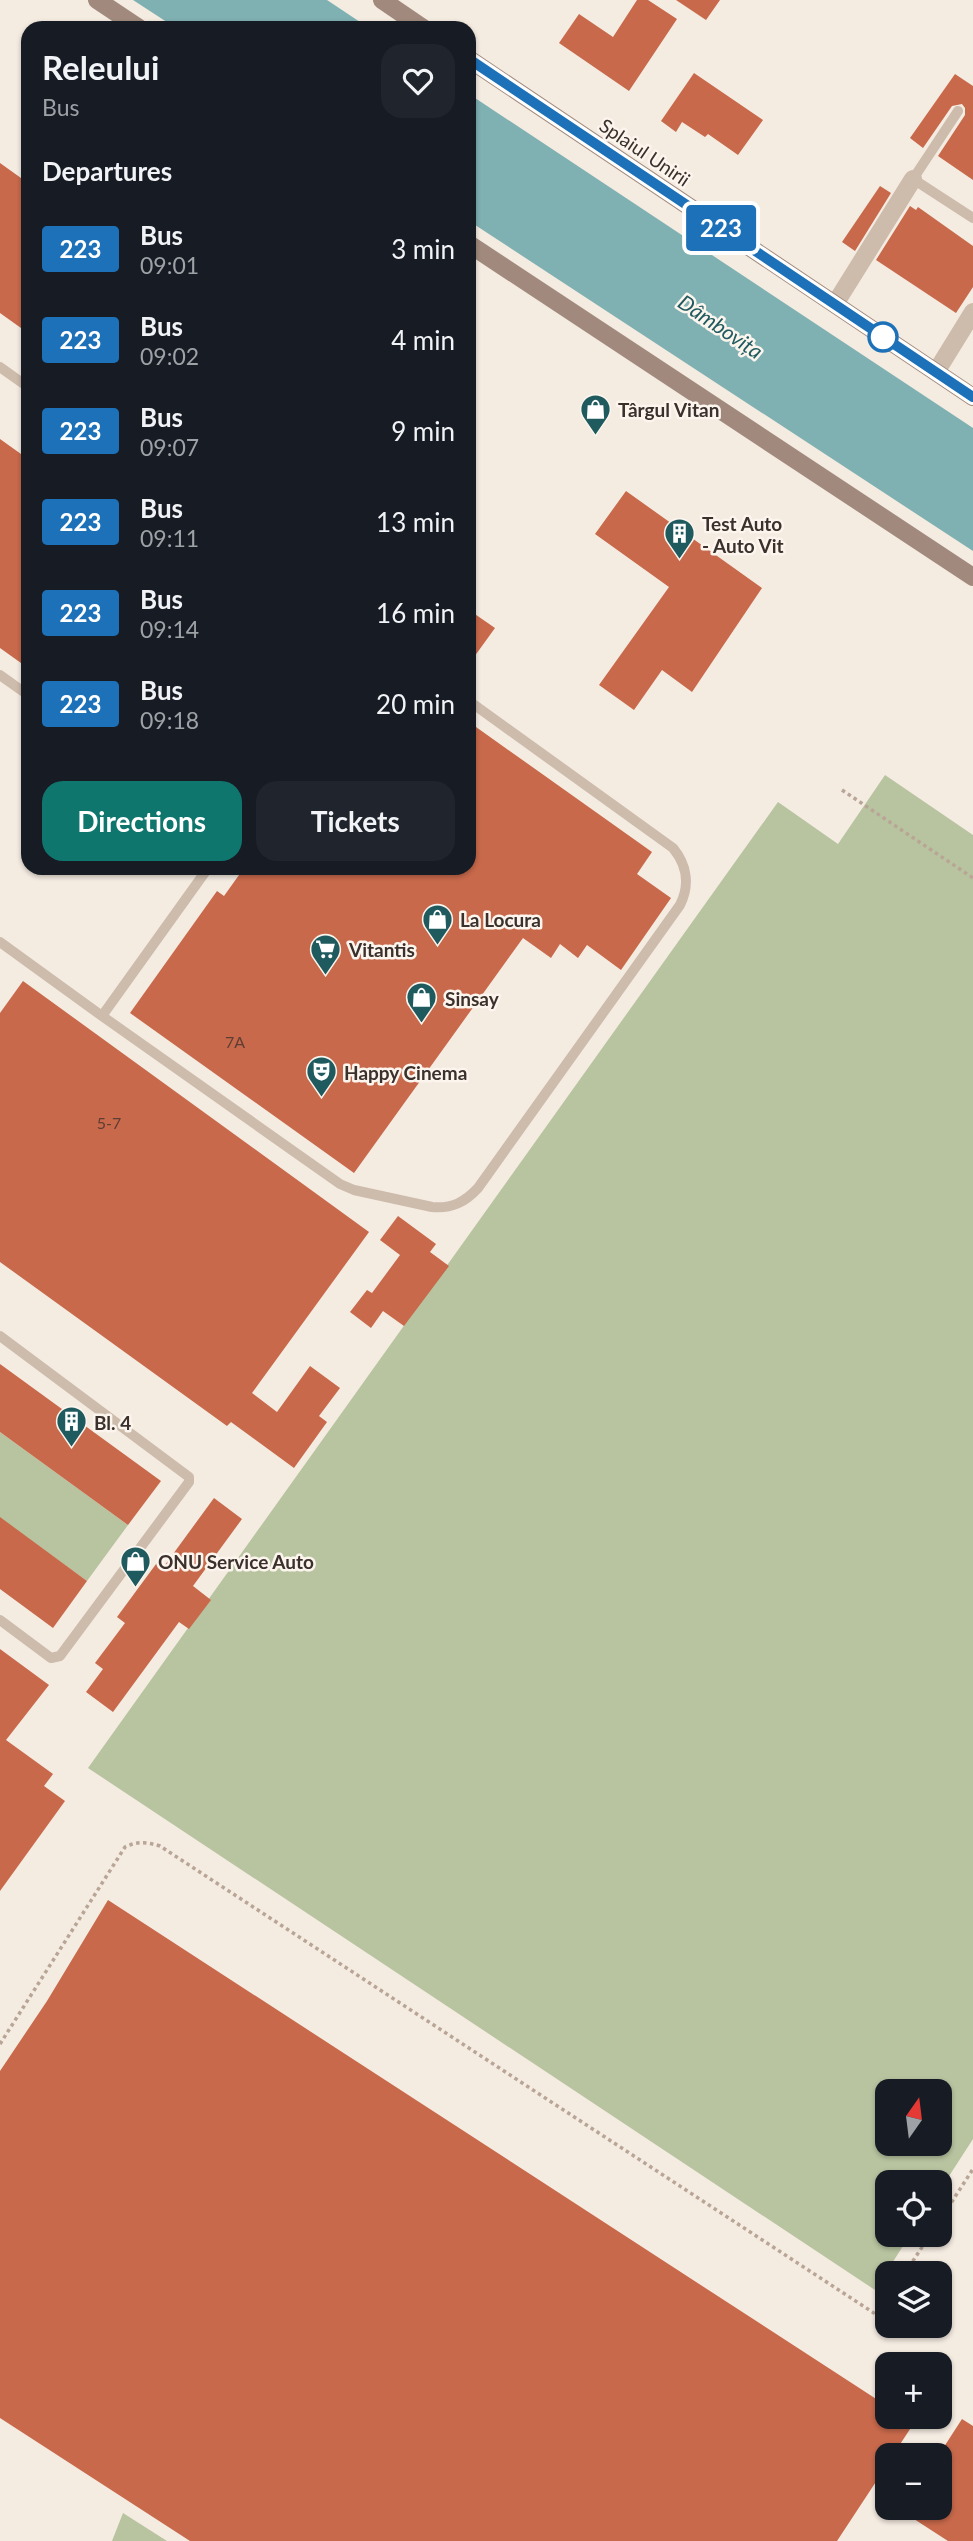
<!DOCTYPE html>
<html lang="en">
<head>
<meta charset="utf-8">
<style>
	:root { --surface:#171b24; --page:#20242c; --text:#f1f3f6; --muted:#9ea1a6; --accent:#0f766e }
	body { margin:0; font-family:Lato,sans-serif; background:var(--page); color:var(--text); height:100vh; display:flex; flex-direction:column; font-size:26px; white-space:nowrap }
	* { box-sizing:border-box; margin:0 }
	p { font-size:23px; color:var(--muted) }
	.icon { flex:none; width:38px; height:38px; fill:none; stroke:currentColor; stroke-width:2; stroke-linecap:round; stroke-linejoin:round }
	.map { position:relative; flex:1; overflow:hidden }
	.panel { position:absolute; left:21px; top:21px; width:455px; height:854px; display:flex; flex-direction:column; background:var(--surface); border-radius:21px; box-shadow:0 2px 5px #0004 }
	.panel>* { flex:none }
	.badge { padding:0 14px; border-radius:5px; font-size:24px; line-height:46px }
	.needle { width:46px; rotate:14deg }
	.fabs { position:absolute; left:875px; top:2079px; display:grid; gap:14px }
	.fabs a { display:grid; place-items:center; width:77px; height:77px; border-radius:14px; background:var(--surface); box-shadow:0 2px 5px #0004; font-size:35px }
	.map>.badge { position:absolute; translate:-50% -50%; box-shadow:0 0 0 4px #fff }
	h2 { padding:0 21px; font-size:26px; line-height:63px }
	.round { display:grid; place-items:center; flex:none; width:74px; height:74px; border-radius:21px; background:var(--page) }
	.headline { display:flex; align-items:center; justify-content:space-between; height:119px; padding:0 21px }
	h1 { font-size:33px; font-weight:700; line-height:52px }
	.cta { display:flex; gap:14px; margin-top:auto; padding:14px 21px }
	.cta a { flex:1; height:80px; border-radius:21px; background:var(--accent); color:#fff; font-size:28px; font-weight:700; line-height:80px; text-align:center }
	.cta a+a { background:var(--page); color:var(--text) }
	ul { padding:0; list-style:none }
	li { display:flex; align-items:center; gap:21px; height:91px; padding:0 21px }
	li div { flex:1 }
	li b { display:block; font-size:26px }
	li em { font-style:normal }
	li .badge { min-width:77px; font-weight:700; text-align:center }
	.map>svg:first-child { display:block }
	.green { fill:#b8c4a0; fill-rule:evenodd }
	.water { fill:#7fb0b2 }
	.building { fill:#c8694b }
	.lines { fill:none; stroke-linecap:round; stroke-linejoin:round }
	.path { stroke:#b9a596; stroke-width:3.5; stroke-dasharray:3.5 3.5; stroke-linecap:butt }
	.lane { stroke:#cdbbac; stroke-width:10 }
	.street { stroke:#cdbbac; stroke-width:18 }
	.secondary { stroke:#a18a7d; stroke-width:18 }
	.line-casing { stroke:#fff; stroke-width:16 }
	.line { stroke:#1d71b8; stroke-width:10 }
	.stop-dot { fill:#fff; stroke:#1d71b8; stroke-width:3.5 }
	.labels { text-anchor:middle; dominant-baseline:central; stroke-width:5; stroke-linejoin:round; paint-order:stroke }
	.number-label { font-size:16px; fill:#5e3e33 }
	.street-label { font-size:19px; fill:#3b302b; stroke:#fbf5ee }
	.poi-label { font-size:19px; font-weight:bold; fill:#3b302b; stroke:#fbf5ee; text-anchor:start }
	.water-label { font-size:21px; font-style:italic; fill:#1f5a5e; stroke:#fbf5ee }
</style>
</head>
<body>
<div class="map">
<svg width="973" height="2541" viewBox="0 0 973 2541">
	<rect width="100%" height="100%" fill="#f4ebe1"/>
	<path class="green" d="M 885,775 L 973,835 L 973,2139 L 940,2190 L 940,2182 L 887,2182 L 887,2235 L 910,2235 L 875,2290 L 88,1768 L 778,802 L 838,844 ZM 887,2091 L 940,2091 L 940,2144 L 887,2144 Z
		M 0,1432 L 128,1525 L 87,1581 L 0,1518 Z
		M 123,2513 L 167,2541 L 112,2541 Z"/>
	<path class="water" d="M 133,0 L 327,0 L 369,28 L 176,28 Z
		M 469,94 L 973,428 L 973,551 L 469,221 Z"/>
	<path class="building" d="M 637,0 L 648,0 L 677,19 L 629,91 L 559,43 L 579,14 L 613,37 Z
		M 676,0 L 720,0 L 706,20 Z
		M 694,73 L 763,120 L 738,155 L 708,134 L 705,137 L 682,122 L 676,132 L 661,121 Z
		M 955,74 L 973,86 L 973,180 L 938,156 L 965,115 L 965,108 L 962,104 L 952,106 L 923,148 L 910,138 Z
		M 0,163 L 28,183 L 28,333 L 0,313 Z
		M 880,186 L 891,193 L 855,251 L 842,242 Z
		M 910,206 L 916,210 L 918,207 L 973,246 L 973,287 L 956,313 L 876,260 Z
		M 0,439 L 28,459 L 28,668 L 0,648 Z
		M 626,491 L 762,588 L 692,692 L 662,670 L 634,710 L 599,685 L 669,587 L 595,534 Z
		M 469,610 L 495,628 L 469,664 Z
		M 469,722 L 652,852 L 637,874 L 671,898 L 621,970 L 587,945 L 578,958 L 560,944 L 551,958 L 523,938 L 354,1173 L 130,1013 L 217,891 L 224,896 L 244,868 L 469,868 Z
		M 23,981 L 369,1232 L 252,1393 L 277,1412 L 310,1366 L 340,1388 L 319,1416 L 327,1422 L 294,1468 L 231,1422 L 227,1426 L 0,1262 L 0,1013 Z
		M 398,1216 L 436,1244 L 430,1252 L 449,1266 L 404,1326 L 383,1311 L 371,1328 L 350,1312 L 367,1290 L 372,1293 L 400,1255 L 380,1240 Z
		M 0,1364 L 161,1481 L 128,1525 L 0,1432 Z
		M 214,1498 L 242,1519 L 193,1586 L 211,1600 L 189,1629 L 179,1622 L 113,1712 L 86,1692 L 103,1669 L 95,1663 L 125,1623 L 117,1617 L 159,1560 L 165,1565 Z
		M 0,1517 L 87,1581 L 53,1628 L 0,1589 Z
		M 0,1649 L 49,1685 L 6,1740 L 53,1774 L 44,1786 L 65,1801 L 0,1891 Z
		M 108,1900 L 887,2406 L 887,2417 L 904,2417 L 914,2423 L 893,2455 L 887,2455 L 887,2465 L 837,2541 L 190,2541 L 0,2418 L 0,2071 L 47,2001 Z
		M 962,2419 L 973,2426 L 973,2541 L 948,2541 L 897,2508 L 940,2508 L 940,2453 Z"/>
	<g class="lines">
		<path class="path" d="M 842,790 L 973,878
			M 0,2044 L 125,1847 C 137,1841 147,1842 160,1846 L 877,2315 L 887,2300
			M 940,2220 L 973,2169
			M 905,2273 L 930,2235"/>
		<path class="lane" d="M 958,111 L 913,179 L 973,218
			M 0,367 L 28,387
			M 0,675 L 28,695
			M 0,942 L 102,1016 L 340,1184 L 354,1190 L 432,1207 C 452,1209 465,1202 478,1188 L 680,905 C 690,885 687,865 673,848 L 469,701
			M 102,1016 L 208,868
			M 0,1336 L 189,1477 L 189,1482 L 60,1656 L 51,1658 L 0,1620"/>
		<path class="street" d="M 835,304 L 913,179
			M 936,372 L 973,312"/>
		<path class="secondary" d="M 97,0 L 139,28
			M 382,0 L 423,28
			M 469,59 L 973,397
			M 469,244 L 973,577"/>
	</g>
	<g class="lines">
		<defs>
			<path id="line" d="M 469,59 L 973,397"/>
		</defs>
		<use href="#line" class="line-casing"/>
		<use href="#line" class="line"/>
	</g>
	<defs>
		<symbol id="shop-pin" viewBox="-11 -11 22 30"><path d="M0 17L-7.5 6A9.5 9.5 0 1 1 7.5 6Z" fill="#1f5a5e" stroke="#fbf5ee"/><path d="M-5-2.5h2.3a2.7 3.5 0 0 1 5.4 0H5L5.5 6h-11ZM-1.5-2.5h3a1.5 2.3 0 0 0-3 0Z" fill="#fff"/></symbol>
		<symbol id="building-pin" viewBox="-11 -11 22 30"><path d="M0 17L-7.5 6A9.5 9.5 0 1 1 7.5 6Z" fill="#1f5a5e" stroke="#fbf5ee"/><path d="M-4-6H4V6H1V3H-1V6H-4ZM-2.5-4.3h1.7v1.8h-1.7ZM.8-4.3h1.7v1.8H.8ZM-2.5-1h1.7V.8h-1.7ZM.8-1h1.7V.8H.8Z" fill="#fff"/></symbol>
		<symbol id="supermarket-pin" viewBox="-11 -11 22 30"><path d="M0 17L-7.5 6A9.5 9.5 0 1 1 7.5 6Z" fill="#1f5a5e" stroke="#fbf5ee"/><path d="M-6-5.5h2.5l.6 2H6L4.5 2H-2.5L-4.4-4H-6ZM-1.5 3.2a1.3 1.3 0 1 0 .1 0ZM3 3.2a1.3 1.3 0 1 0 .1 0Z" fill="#fff"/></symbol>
		<symbol id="theatre-pin" viewBox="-11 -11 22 30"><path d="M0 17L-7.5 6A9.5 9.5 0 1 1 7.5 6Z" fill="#1f5a5e" stroke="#fbf5ee"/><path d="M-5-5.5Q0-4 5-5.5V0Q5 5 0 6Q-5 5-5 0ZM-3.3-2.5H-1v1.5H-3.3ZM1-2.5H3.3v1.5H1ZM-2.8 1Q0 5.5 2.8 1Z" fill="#fff"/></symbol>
	</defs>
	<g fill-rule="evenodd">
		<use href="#shop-pin" x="578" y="392" width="35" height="47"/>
		<use href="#building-pin" x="662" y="516" width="35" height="47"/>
		<use href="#shop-pin" x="420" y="902" width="35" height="47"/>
		<use href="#supermarket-pin" x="308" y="932" width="35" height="47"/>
		<use href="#shop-pin" x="404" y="980" width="35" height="47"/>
		<use href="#theatre-pin" x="304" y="1054" width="35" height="47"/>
		<use href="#building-pin" x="54" y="1404" width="35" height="47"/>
		<use href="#shop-pin" x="118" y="1544" width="35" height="47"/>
	</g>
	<circle class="stop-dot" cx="883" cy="337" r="14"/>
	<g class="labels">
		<g class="number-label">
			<text x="235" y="1041">7A</text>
			<text x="109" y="1122">5-7</text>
		</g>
		<g class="street-label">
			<text transform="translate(645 152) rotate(34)">Splaiul Unirii</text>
		</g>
		<g class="poi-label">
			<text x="618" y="409">Târgul Vitan</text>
			<text x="702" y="523">Test Auto<tspan x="702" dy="22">- Auto Vit</tspan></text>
			<text x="460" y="919">La Locura</text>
			<text x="349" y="949">Vitantis</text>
			<text x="445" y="998">Sinsay</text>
			<text x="344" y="1072">Happy Cinema</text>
			<text x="94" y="1422">Bl. 4</text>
			<text x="158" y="1561">ONU Service Auto</text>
		</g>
		<g class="water-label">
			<text transform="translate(721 326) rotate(34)">Dâmbovița</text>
		</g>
	</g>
</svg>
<div class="fabs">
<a><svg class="needle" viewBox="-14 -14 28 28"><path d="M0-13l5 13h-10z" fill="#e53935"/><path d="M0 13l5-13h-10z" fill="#9ea1a6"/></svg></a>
<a><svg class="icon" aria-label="locate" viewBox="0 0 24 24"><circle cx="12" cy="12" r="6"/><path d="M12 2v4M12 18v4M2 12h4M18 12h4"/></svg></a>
<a><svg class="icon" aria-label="layers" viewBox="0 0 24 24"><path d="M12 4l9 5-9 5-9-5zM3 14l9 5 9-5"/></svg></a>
<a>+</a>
<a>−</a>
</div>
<b class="badge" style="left:721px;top:228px;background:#1d71b8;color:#fff">223</b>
<section class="panel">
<div class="headline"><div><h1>Releului</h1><p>Bus</p></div><a class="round"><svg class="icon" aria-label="heart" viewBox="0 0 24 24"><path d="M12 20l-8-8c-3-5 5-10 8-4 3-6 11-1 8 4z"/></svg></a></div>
<h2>Departures</h2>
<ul>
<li><span class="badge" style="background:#1d71b8;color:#fff">223</span><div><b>Bus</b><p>09:01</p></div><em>3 min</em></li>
<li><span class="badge" style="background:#1d71b8;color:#fff">223</span><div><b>Bus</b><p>09:02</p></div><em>4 min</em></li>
<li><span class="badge" style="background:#1d71b8;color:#fff">223</span><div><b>Bus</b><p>09:07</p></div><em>9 min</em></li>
<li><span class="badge" style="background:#1d71b8;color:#fff">223</span><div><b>Bus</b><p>09:11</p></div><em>13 min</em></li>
<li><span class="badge" style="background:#1d71b8;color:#fff">223</span><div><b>Bus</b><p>09:14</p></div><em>16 min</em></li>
<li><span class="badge" style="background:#1d71b8;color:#fff">223</span><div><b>Bus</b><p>09:18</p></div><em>20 min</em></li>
</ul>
<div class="cta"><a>Directions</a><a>Tickets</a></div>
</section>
</div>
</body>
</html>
